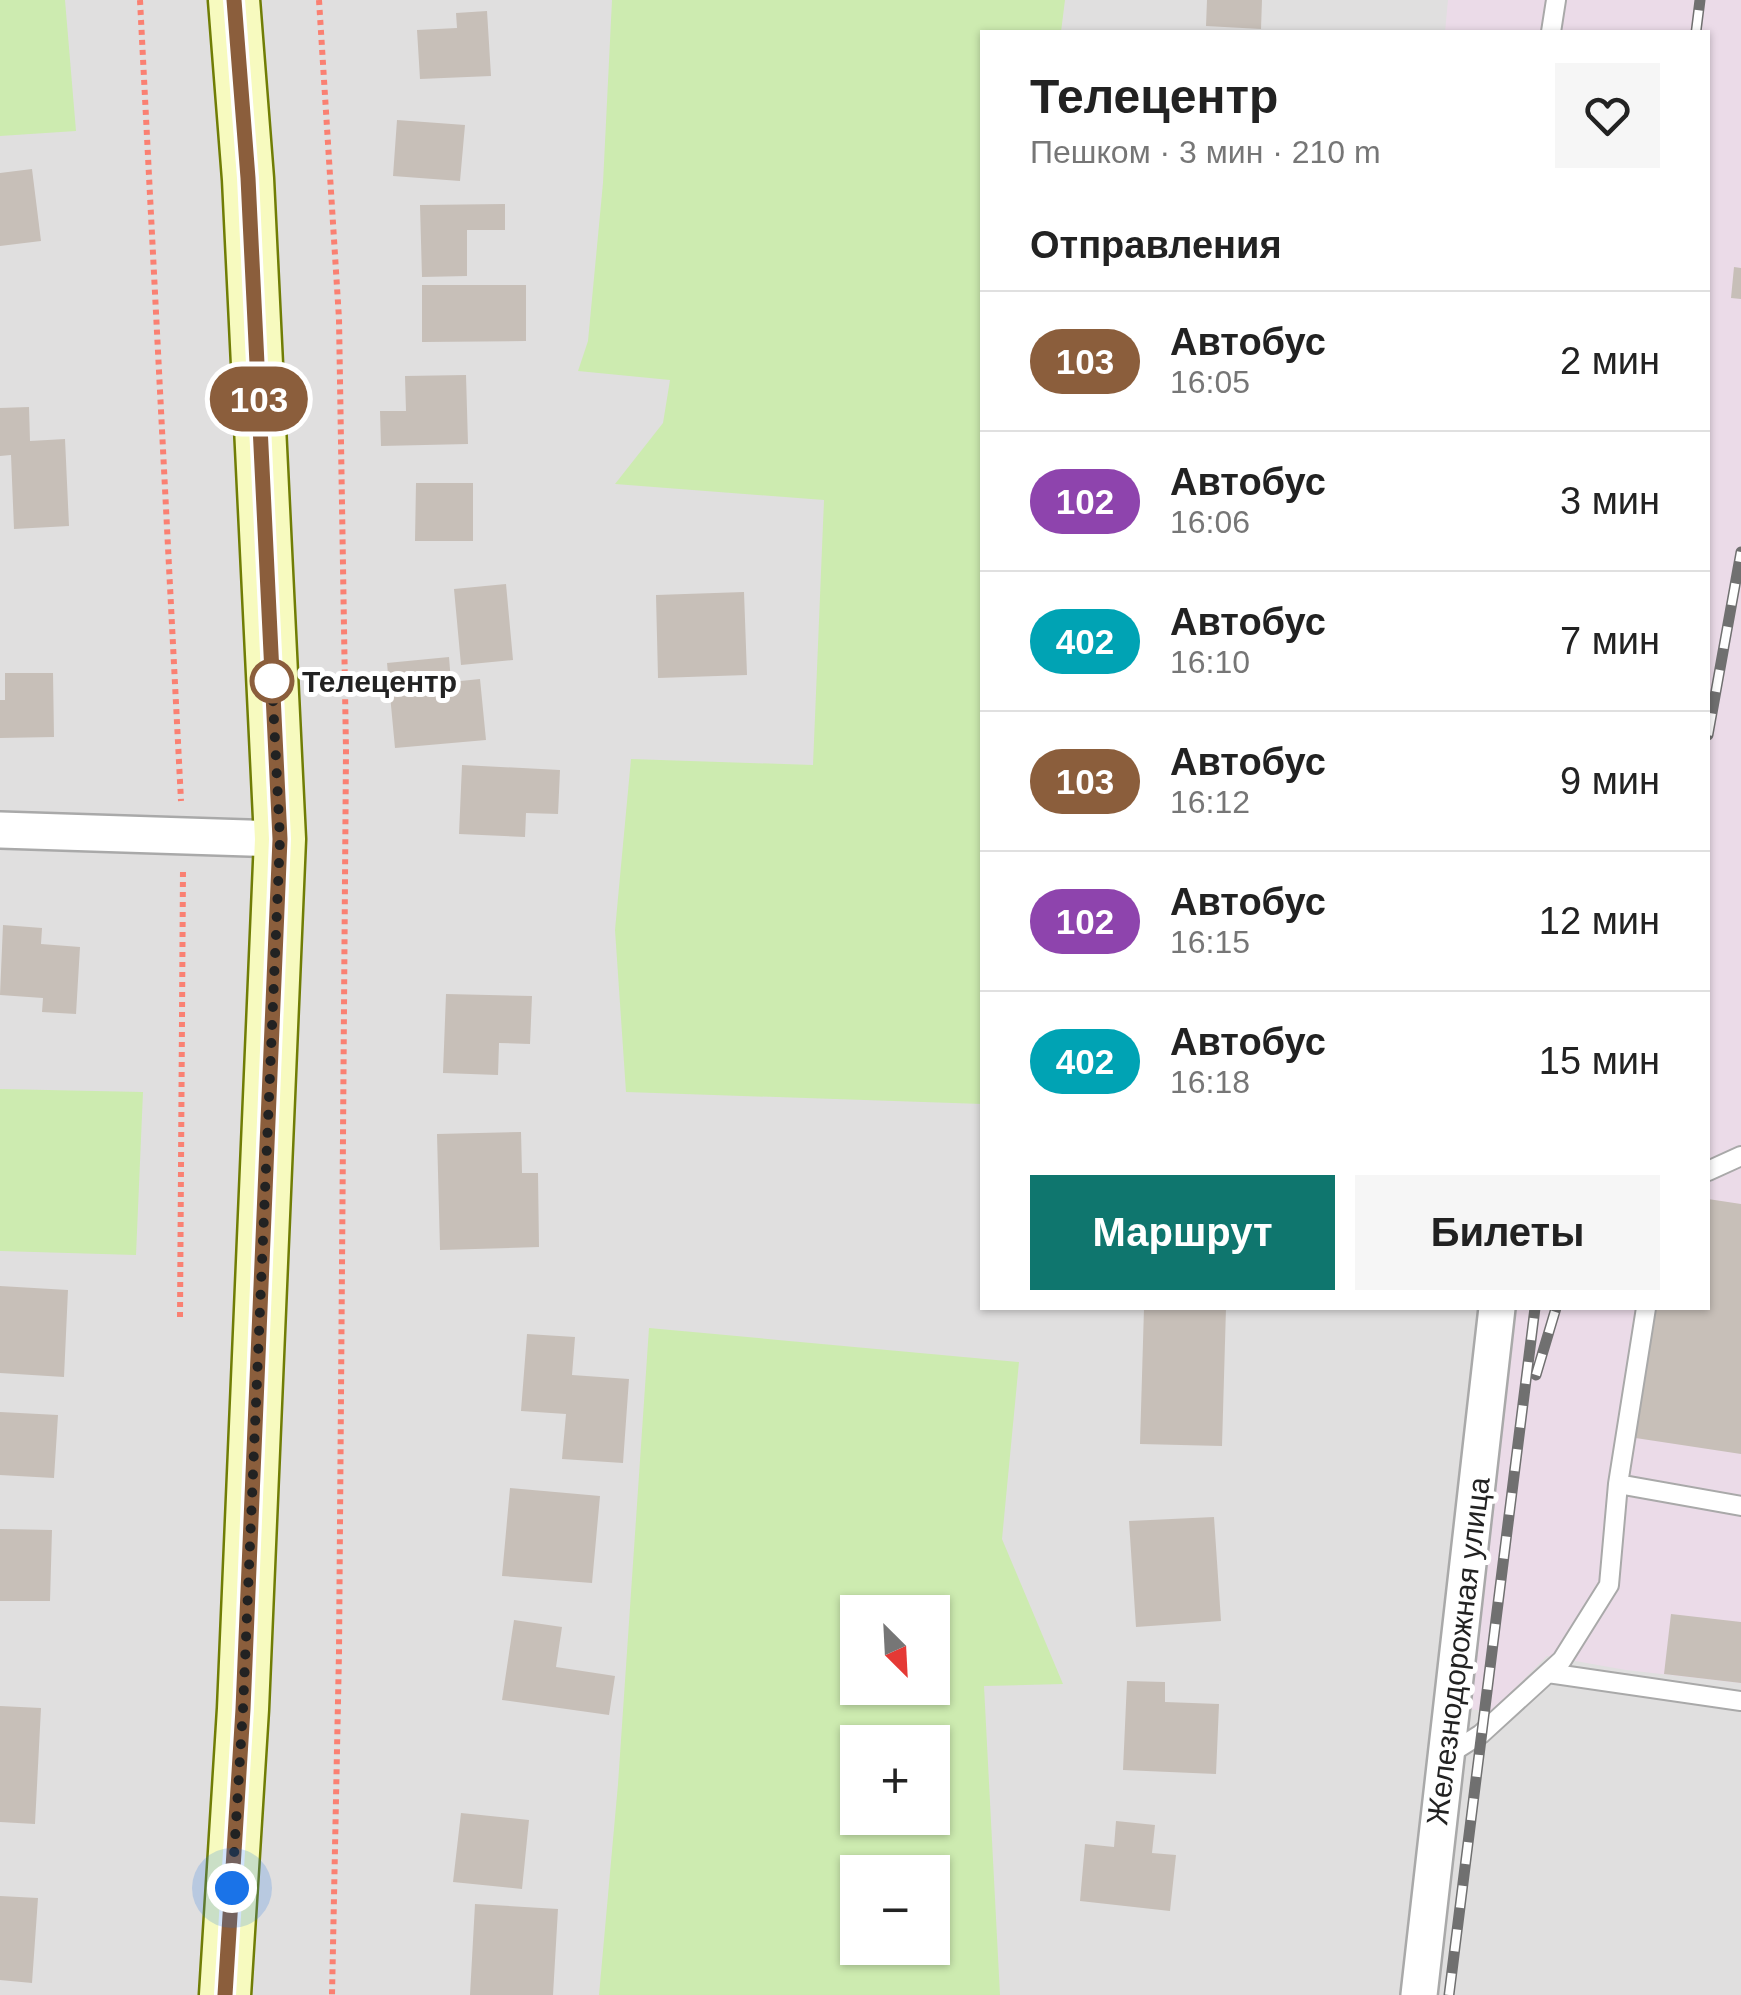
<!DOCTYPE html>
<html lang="ru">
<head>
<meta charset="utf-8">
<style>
	:root { --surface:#fff; --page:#f6f6f6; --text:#222; --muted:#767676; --line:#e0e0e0; --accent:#0f766e }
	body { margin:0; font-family:Arial,sans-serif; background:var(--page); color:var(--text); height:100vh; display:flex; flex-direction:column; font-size:38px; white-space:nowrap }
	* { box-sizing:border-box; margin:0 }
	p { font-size:32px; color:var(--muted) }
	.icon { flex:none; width:55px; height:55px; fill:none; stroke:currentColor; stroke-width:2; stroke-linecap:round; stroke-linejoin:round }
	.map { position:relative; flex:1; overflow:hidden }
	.details { position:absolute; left:980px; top:30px; width:730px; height:1280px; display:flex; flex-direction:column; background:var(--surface); border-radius:0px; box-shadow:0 2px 8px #0004 }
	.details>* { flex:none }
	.badge { padding:0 20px; border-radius:32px; font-size:35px; line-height:65px }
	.needle { width:65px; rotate:156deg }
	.buttons { position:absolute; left:840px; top:1595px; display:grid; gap:20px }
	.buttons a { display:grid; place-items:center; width:110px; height:110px; border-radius:0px; background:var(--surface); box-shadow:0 2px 8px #0004; font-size:50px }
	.you { position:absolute; width:50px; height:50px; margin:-25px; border:8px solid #fff; border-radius:50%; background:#1a73e8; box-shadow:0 0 0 15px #1a73e833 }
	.map>.badge { position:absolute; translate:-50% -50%; box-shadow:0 0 0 5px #fff }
	h2 { padding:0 50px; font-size:38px; line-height:90px }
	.round { display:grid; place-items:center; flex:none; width:105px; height:105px; border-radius:0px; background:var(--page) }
	.headline { display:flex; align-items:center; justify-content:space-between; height:170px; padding:0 50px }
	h1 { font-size:48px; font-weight:700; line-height:75px }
	.primary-button { display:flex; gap:20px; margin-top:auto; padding:20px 50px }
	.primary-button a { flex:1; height:115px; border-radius:0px; background:var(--accent); color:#fff; font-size:40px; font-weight:700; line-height:115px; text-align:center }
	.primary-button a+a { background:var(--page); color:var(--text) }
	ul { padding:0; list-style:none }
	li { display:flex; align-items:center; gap:30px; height:140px; padding:0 50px; border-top:2px solid var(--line) }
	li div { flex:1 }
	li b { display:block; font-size:38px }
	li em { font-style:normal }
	li .badge { min-width:110px; font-weight:700; text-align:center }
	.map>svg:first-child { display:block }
	.residential { fill:#e0dfdf; fill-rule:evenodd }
	.industrial { fill:#ebdbe8 }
	.grass { fill:#cdebb0; fill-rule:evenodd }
	.building { fill:#c7bfb8 }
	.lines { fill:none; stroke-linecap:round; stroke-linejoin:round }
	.lane-casing { stroke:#a9a9a9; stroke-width:22 }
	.street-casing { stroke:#a9a9a9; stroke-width:40 }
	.secondary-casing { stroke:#707d05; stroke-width:55 }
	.path { stroke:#fa8072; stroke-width:6; stroke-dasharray:5 5; stroke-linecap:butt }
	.lane { stroke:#fff; stroke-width:18 }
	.street { stroke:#fff; stroke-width:35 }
	.secondary { stroke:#f7fabf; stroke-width:50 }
	.rail-casing { stroke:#707070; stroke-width:11 }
	.rail { stroke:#fff; stroke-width:8; stroke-dasharray:22; stroke-linecap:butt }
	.line-casing { stroke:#fff; stroke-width:22 }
	.line { stroke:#8b5e3c; stroke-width:15 }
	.walk { stroke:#222; stroke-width:10; stroke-dasharray:0 18 }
	.stop-dot { fill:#fff; stroke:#8b5e3c; stroke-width:5 }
	.labels { text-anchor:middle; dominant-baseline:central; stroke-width:10; stroke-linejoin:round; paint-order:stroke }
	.stop-label { font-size:30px; font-weight:bold; fill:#222; stroke:#fff; text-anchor:start }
	.street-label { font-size:30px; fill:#222; stroke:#fff }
</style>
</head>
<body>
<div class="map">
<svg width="1741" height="1995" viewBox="0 0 1741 1995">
	<rect width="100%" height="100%" fill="#f2efe9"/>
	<path class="residential" d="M 0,0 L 1741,0 L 1741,1995 L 0,1995 ZM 982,32 L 1708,32 L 1708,1308 L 982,1308 ZM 858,1612 L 932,1612 L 932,1688 L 858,1688 ZM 858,1742 L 932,1742 L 932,1818 L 858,1818 ZM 858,1872 L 932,1872 L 932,1948 L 858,1948 Z"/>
	<path class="industrial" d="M 1448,0 L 1741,0 L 1741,1683 L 1626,1670 L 1547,1656 L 1491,1712 L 1470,1709 L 1515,1308 L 1708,1308 L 1708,32 L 1445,32 Z"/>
	<path class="grass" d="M 0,0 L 65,0 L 76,131 L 0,136 Z
		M 612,0 L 1065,0 L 1061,32 L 982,32 L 982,1104 L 626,1092 L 615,930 L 631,759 L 813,765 L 824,500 L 615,484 L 663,423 L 670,380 L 578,371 L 588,341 L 603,183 Z
		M 0,1089 L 143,1092 L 136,1255 L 0,1251 Z
		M 649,1328 L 1019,1362 L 1002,1539 L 1063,1684 L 984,1686 L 1000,1995 L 599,1995 L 618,1784 ZM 932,1612 L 932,1688 L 858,1688 L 858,1612 ZM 858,1742 L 932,1742 L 932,1818 L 858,1818 ZM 858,1872 L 932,1872 L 932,1948 L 858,1948 Z"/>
	<path class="building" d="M 1207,0 L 1262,0 L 1261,29 L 1206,26 Z
		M 487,11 L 491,76 L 420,79 L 417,30 L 457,28 L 456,13 Z
		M 397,120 L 465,125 L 460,181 L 393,176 Z
		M 32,169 L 41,241 L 0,246 L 0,173 Z
		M 505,204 L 505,230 L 467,230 L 467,276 L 422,277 L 420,205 Z
		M 1734,267 L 1741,268 L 1741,299 L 1731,298 Z
		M 422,285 L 526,285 L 526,341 L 422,342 Z
		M 466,375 L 468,444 L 381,446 L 380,411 L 406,411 L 405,376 Z
		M 29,407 L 30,441 L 65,439 L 69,526 L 14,529 L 11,455 L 0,456 L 0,408 Z
		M 416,483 L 473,483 L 473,541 L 415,541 Z
		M 506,584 L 513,660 L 461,665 L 454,589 Z
		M 744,592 L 747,675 L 658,678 L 656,595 Z
		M 449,657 L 451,682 L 480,679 L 486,740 L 395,748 L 387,663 Z
		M 5,673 L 53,673 L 54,737 L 0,738 L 0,700 L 5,700 Z
		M 462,765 L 560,770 L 558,814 L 526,813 L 525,837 L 459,834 Z
		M 3,925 L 42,928 L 41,944 L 80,947 L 76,1014 L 42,1012 L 43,998 L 0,995 Z
		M 446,994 L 532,996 L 530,1044 L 499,1043 L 498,1075 L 443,1073 Z
		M 521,1132 L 522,1173 L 538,1173 L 539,1247 L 440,1250 L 437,1134 Z
		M 1708,1199 L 1741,1204 L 1741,1454 L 1629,1437 L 1649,1308 L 1708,1308 Z
		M 0,1286 L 68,1290 L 64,1377 L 0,1373 Z
		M 1144,1308 L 1226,1308 L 1222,1446 L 1140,1444 Z
		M 527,1334 L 575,1337 L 572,1375 L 629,1379 L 623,1463 L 562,1459 L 566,1414 L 521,1411 Z
		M 0,1412 L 58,1415 L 54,1478 L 0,1475 Z
		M 510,1488 L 600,1496 L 592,1583 L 502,1576 Z
		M 1214,1517 L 1221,1621 L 1136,1627 L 1129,1521 Z
		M 0,1529 L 52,1530 L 50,1601 L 0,1601 Z
		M 1671,1614 L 1741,1622 L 1741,1683 L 1664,1674 Z
		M 514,1620 L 562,1627 L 556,1667 L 615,1676 L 609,1715 L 502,1700 Z
		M 1127,1681 L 1165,1682 L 1165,1702 L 1219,1704 L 1216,1774 L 1123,1770 Z
		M 0,1706 L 41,1708 L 35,1824 L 0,1822 Z
		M 461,1813 L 529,1820 L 522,1889 L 453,1882 Z
		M 1116,1821 L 1155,1825 L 1152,1853 L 1176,1855 L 1170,1911 L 1080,1901 L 1085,1844 L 1114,1847 Z
		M 0,1896 L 38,1898 L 32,1983 L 0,1980 Z
		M 475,1904 L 558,1909 L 553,1995 L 470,1995 Z"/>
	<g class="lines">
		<defs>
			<path id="lane" d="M 1551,32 L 1556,0
				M 1708,1171 L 1741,1156
				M 1618,1484 L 1741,1506
				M 1548,1673 L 1741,1701
				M 1446,1756 L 1481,1734 L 1562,1660 L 1609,1585 L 1618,1484 L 1646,1308"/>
			<path id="street" d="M 0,830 L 280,839
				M 1419,1995 L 1497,1308"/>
			<path id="secondary" d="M 225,1995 L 243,1709 L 280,839 L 248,179 L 234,0"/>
		</defs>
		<use href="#lane" class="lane-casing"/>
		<use href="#street" class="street-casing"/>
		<use href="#secondary" class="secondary-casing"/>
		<path class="path" d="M 140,0 L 181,801
			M 319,0 L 339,319 L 346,751 L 339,1652 L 332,1995
			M 180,1317 L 183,868"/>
		<use href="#lane" class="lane"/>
		<use href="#street" class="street"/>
		<use href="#secondary" class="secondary"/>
		<defs>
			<path id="rail" d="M 1696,32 L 1700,0
				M 1708,735 L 1741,552
				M 1536,1375 L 1556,1308
				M 1449,1995 L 1535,1308"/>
		</defs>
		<use href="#rail" class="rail-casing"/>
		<use href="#rail" class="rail"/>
	</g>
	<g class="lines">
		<defs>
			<path id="line" d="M 225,1995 L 243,1709 L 280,839 L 248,178 L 234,0"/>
		</defs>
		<use href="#line" class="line-casing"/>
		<use href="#line" class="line"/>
		<path class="walk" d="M 232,1888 L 243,1709 L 280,839 L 272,681"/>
	</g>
	<circle class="stop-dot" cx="272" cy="681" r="20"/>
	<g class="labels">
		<g class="stop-label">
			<text x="302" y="681">Телецентр</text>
		</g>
		<g class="street-label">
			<text transform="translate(1458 1651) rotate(-83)">Железнодорожная улица</text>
		</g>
	</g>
</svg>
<div class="buttons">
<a><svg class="needle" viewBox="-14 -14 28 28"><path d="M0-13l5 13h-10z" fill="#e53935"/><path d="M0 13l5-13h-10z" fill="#767676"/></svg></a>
<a>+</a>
<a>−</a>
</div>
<div class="you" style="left:232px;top:1888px"></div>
<b class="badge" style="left:259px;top:399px;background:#8b5e3c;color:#fff">103</b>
<section class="details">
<div class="headline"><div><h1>Телецентр</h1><p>Пешком · 3 мин · 210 m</p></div><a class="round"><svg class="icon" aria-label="heart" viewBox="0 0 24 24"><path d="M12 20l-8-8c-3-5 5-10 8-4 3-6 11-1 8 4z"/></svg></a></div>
<h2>Отправления</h2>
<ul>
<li><span class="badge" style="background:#8b5e3c;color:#fff">103</span><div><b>Автобус</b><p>16:05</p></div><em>2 мин</em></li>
<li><span class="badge" style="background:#8e44ad;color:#fff">102</span><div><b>Автобус</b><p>16:06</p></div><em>3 мин</em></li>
<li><span class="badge" style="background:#00a3b4;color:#fff">402</span><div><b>Автобус</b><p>16:10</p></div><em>7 мин</em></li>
<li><span class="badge" style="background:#8b5e3c;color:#fff">103</span><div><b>Автобус</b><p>16:12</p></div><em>9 мин</em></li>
<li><span class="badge" style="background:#8e44ad;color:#fff">102</span><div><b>Автобус</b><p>16:15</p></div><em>12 мин</em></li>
<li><span class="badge" style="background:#00a3b4;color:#fff">402</span><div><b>Автобус</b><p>16:18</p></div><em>15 мин</em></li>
</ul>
<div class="primary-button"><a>Маршрут</a><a>Билеты</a></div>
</section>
</div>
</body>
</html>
